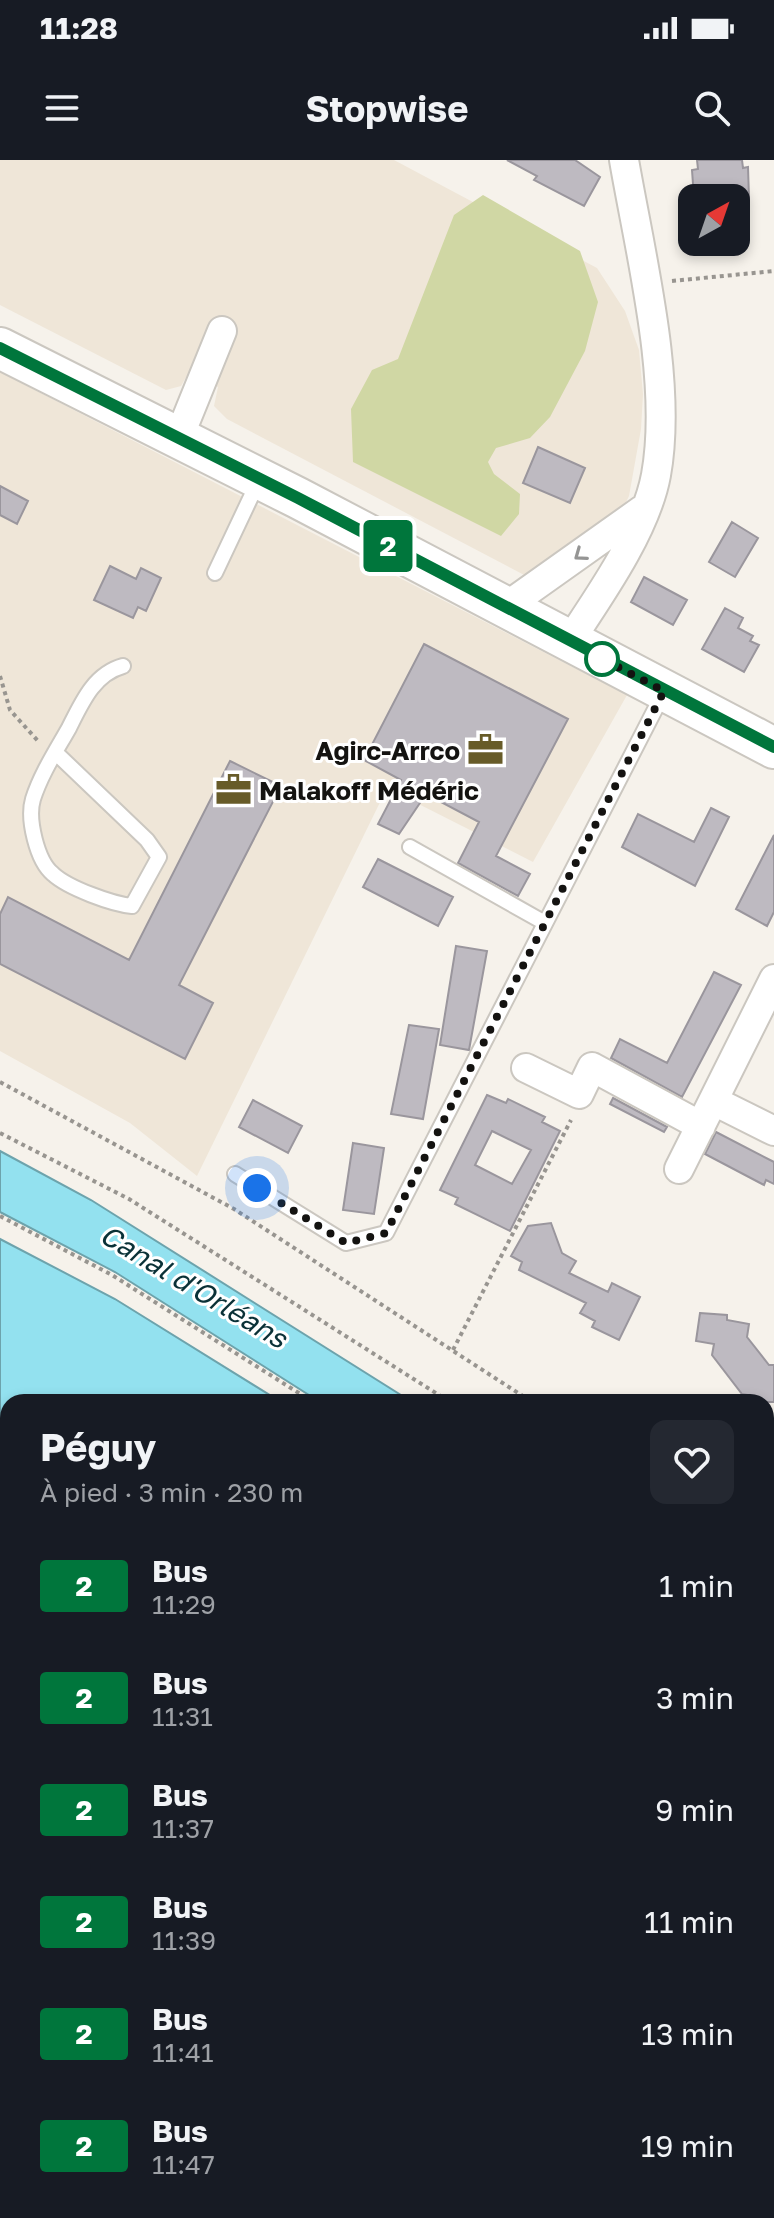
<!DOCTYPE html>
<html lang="fr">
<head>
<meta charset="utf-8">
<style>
	:root { --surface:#171b24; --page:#242831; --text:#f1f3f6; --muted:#9ea1a6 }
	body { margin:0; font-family:"Golos Text",sans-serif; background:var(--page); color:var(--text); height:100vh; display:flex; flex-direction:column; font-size:30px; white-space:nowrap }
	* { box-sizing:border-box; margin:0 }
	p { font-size:26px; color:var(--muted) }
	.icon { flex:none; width:44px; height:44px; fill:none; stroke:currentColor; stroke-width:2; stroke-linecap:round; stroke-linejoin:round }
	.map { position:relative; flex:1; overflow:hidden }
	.sheet { position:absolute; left:0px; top:1234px; width:774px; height:824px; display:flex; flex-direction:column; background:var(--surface); border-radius:24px 24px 0 0; box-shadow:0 4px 12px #0003 }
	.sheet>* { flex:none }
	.badge { padding:0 16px; border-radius:6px; font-size:28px; line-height:52px }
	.needle { width:52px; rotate:40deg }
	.fabs { position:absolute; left:678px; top:24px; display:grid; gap:16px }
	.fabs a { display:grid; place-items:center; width:72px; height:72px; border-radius:16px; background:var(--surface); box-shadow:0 4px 12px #0003; font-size:40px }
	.you { position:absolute; width:40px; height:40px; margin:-20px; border:6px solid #fff; border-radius:50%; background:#1a73e8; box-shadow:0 0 0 12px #1a73e833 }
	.map>.badge { position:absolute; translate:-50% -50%; box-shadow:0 0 0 4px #fff }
	.round { display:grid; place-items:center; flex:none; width:84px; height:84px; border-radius:16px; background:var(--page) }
	.overview { display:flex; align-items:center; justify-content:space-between; height:136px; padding:0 40px }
	h1 { font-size:38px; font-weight:700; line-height:60px }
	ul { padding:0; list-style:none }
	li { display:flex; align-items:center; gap:24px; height:112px; padding:0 40px }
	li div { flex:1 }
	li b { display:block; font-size:30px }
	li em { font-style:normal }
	li .badge { min-width:88px; font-weight:700; text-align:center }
	.status { display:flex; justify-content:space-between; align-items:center; height:56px; padding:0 40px; background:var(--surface); direction:ltr }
	.status svg { height:22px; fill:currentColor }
	header { display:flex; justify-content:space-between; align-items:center; height:104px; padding:0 40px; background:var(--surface); font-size:36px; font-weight:700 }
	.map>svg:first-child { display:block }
	.built { fill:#efe6d8 }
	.green { fill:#d0d7a4 }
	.water { fill:#93e1ef; stroke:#6da3ac; stroke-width:2 }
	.building { fill:#bebac1; stroke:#9a969d; stroke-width:2; fill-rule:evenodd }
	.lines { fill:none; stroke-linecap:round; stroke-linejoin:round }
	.service-casing { stroke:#cbc7c0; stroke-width:18 }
	.minor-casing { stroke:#cbc7c0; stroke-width:32 }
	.secondary-casing { stroke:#cbc7c0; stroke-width:44 }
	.path { stroke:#989590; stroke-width:4; stroke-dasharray:4 4; stroke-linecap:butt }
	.service { stroke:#fff; stroke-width:14 }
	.minor { stroke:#fff; stroke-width:28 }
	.secondary { stroke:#fff; stroke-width:40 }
	.oneway { stroke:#959594 }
	.line-casing { stroke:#fff; stroke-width:18 }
	.line { stroke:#00763c; stroke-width:12 }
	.walk { stroke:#141311; stroke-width:8; stroke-dasharray:0 14.4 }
	.stop-dot { fill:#fff; stroke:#00763c; stroke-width:4 }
	.labels { text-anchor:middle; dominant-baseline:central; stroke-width:6; stroke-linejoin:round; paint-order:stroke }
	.poi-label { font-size:26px; font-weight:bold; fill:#141311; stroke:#fff; text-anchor:end }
	.water-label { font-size:28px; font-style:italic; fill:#0a3137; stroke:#fff }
</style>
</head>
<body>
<div class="status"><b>11:28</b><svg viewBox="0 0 49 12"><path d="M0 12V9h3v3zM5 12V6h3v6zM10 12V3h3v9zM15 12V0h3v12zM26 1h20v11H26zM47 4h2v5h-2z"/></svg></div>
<header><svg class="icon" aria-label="menu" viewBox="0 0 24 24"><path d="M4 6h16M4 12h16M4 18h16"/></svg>Stopwise<svg class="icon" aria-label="search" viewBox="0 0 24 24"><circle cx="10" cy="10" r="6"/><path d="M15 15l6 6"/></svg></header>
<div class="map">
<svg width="774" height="2058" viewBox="0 0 774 2058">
	<rect width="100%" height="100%" fill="#f6f2eb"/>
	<path class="built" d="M 0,0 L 394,0 L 597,108 L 625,151 L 639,190 L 643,234 L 641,269 L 629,336 L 622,350 L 528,417 L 227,259 L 214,246 L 218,227 L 189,212 L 181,226 L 166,230 L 0,145 Z
		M 0,212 L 627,535 L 533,702 L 387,628 L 197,1016 L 130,963 L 0,891 Z"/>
	<path class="green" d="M 483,35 L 580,91 L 598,142 L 585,191 L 550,257 L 530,278 L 496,288 L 488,302 L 494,314 L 520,334 L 519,354 L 501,376 L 353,302 L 351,249 L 372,210 L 398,199 L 454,55 Z"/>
	<path class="water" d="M 0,991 L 91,1040 L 412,1242 L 320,1242 L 115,1112 L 0,1052 Z
		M 0,1079 L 115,1139 L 281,1242 L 8,1242 L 8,2050 L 766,2050 L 766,1557 L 774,1563 L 774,2058 L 0,2058 Z
		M 766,1288 L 774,1289 L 769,1335 L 766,1334 Z
		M 766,1467 L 774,1473 L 774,1536 L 766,1530 Z"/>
	<path class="building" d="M 507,0 L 575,0 L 600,17 L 584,46 L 534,20 L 537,16 Z
		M 697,0 L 742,0 L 743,8 L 748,7 L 749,38 L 694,38 L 692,10 L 698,9 Z
		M 538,287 L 585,308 L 570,343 L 523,323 Z
		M 0,326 L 28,341 L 17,364 L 0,355 Z
		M 732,362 L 758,378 L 735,417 L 709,402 Z
		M 110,406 L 136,419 L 141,408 L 161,418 L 146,451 L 138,447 L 133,458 L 94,440 Z
		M 644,417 L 687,440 L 673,465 L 631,442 Z
		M 725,448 L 743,458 L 738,468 L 753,476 L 750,481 L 759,485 L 744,512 L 702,489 Z
		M 424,484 L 568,559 L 496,696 L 530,714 L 518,736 L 458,703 L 479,662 L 426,634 L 399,674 L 378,664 L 401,620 L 364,600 Z
		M 230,601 L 281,626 L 179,825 L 213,843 L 185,899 L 0,804 L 0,754 L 8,737 L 129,800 Z
		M 711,648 L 729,657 L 695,726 L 622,687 L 638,654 L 694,682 Z
		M 774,675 L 774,752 L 767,766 L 736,749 Z
		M 378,699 L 453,737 L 438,766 L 363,727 Z
		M 456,786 L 487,791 L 469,890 L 440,885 Z
		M 714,812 L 741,825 L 682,937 L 611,898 L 620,879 L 667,903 Z
		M 409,865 L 439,869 L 423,959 L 391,954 Z
		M 487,935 L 506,943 L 508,939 L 545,957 L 542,962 L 560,971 L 510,1071 L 455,1044 L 458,1038 L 440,1030 ZM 492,971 L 531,990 L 512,1024 L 475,1005 Z
		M 613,938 L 667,967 L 664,972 L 610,944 Z
		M 253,940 L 302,966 L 288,993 L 239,967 Z
		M 716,972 L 774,1002 L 774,1024 L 766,1020 L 764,1025 L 705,994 Z
		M 353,983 L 384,988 L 374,1054 L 343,1050 Z
		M 551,1063 L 562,1093 L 576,1101 L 569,1113 L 608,1132 L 612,1123 L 640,1137 L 619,1180 L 592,1167 L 595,1161 L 580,1153 L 586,1143 L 519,1110 L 522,1102 L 511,1096 L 528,1066 Z
		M 700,1153 L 727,1155 L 727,1160 L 749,1164 L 747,1177 L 769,1205 L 774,1205 L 774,1242 L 753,1242 L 754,1236 L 742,1234 L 712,1195 L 714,1184 L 696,1181 Z"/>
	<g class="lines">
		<defs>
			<path id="service" d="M 215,413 L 258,322
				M 55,592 L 147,680 L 159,697 L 132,746 C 112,744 68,728 53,714 C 37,701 27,659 33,639 C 41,614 56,591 69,568 C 82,542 94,514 123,506
				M 410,687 L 545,763
				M 235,1014 L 346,1083 L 386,1073 L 664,532"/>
			<path id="minor" d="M 179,277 L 222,171
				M 504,448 L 642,350
				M 569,482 C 600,435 646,370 656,315 C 673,222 640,93 624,0
				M 526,908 L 579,934 L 592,907 L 701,966
				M 714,941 L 774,971
				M 679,1009 L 774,819"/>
			<path id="secondary" d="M 0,188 L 298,338 L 774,588"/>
		</defs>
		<use href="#service" class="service-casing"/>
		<use href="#minor" class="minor-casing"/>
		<use href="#secondary" class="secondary-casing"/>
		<path class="path" d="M 672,121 L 774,111
			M 0,516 L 10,550 L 38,581
			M 0,922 L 234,1049 L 532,1242
			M 0,973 L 129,1039 L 450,1242
			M 0,1056 L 112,1115 L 313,1242
			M 453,1190 L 571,960
			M 766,1400 L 774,1406
			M 766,1449 L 774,1455
			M 766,1537 L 774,1543"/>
		<use href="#service" class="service"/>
		<use href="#minor" class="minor"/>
		<use href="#secondary" class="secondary"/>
	</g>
	<defs><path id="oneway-chevron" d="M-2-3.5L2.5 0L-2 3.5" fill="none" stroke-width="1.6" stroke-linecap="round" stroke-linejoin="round" transform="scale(2)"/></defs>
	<use class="oneway" href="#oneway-chevron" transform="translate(580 395) rotate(144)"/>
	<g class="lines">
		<defs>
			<path id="line" d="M 0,188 L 298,338 L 774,587"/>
		</defs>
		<use href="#line" class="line-casing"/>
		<use href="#line" class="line"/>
		<path class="walk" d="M 257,1028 L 346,1083 L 386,1073 L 664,531 L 593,494 L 602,499"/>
	</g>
	<defs>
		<symbol id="office-bare" viewBox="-9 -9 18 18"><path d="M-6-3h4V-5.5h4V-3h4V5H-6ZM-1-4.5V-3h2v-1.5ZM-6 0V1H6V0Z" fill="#675b28" stroke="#fff" stroke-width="2.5" paint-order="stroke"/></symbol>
	</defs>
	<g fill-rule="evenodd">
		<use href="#office-bare" x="460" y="564" width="51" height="51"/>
		<use href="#office-bare" x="208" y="604" width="51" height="51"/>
	</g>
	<circle class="stop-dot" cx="602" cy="499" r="16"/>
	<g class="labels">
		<g class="poi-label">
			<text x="460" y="590">Agirc-Arrco</text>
			<text x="259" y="630" text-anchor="start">Malakoff Médéric</text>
		</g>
		<g class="water-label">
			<text transform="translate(194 1126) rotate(31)">Canal d'Orléans</text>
		</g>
	</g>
</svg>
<div class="fabs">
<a><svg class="needle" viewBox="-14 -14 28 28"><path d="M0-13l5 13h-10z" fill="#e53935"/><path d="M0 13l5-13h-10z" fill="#9ea1a6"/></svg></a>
</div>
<div class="you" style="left:257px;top:1028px"></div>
<b class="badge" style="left:388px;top:386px;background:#00763c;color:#fff">2</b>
<section class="sheet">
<div class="overview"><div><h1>Péguy</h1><p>À pied · 3 min · 230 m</p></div><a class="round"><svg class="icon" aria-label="heart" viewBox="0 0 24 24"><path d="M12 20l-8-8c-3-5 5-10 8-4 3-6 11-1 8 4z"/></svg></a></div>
<ul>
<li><span class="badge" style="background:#00763c;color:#fff">2</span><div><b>Bus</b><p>11:29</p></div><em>1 min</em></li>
<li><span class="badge" style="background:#00763c;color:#fff">2</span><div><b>Bus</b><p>11:31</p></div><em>3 min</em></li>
<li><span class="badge" style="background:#00763c;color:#fff">2</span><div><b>Bus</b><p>11:37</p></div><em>9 min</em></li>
<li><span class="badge" style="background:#00763c;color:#fff">2</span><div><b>Bus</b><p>11:39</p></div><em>11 min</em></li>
<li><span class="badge" style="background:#00763c;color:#fff">2</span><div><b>Bus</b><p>11:41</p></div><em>13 min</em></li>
<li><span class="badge" style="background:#00763c;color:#fff">2</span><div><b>Bus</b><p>11:47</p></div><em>19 min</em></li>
</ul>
</section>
</div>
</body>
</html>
